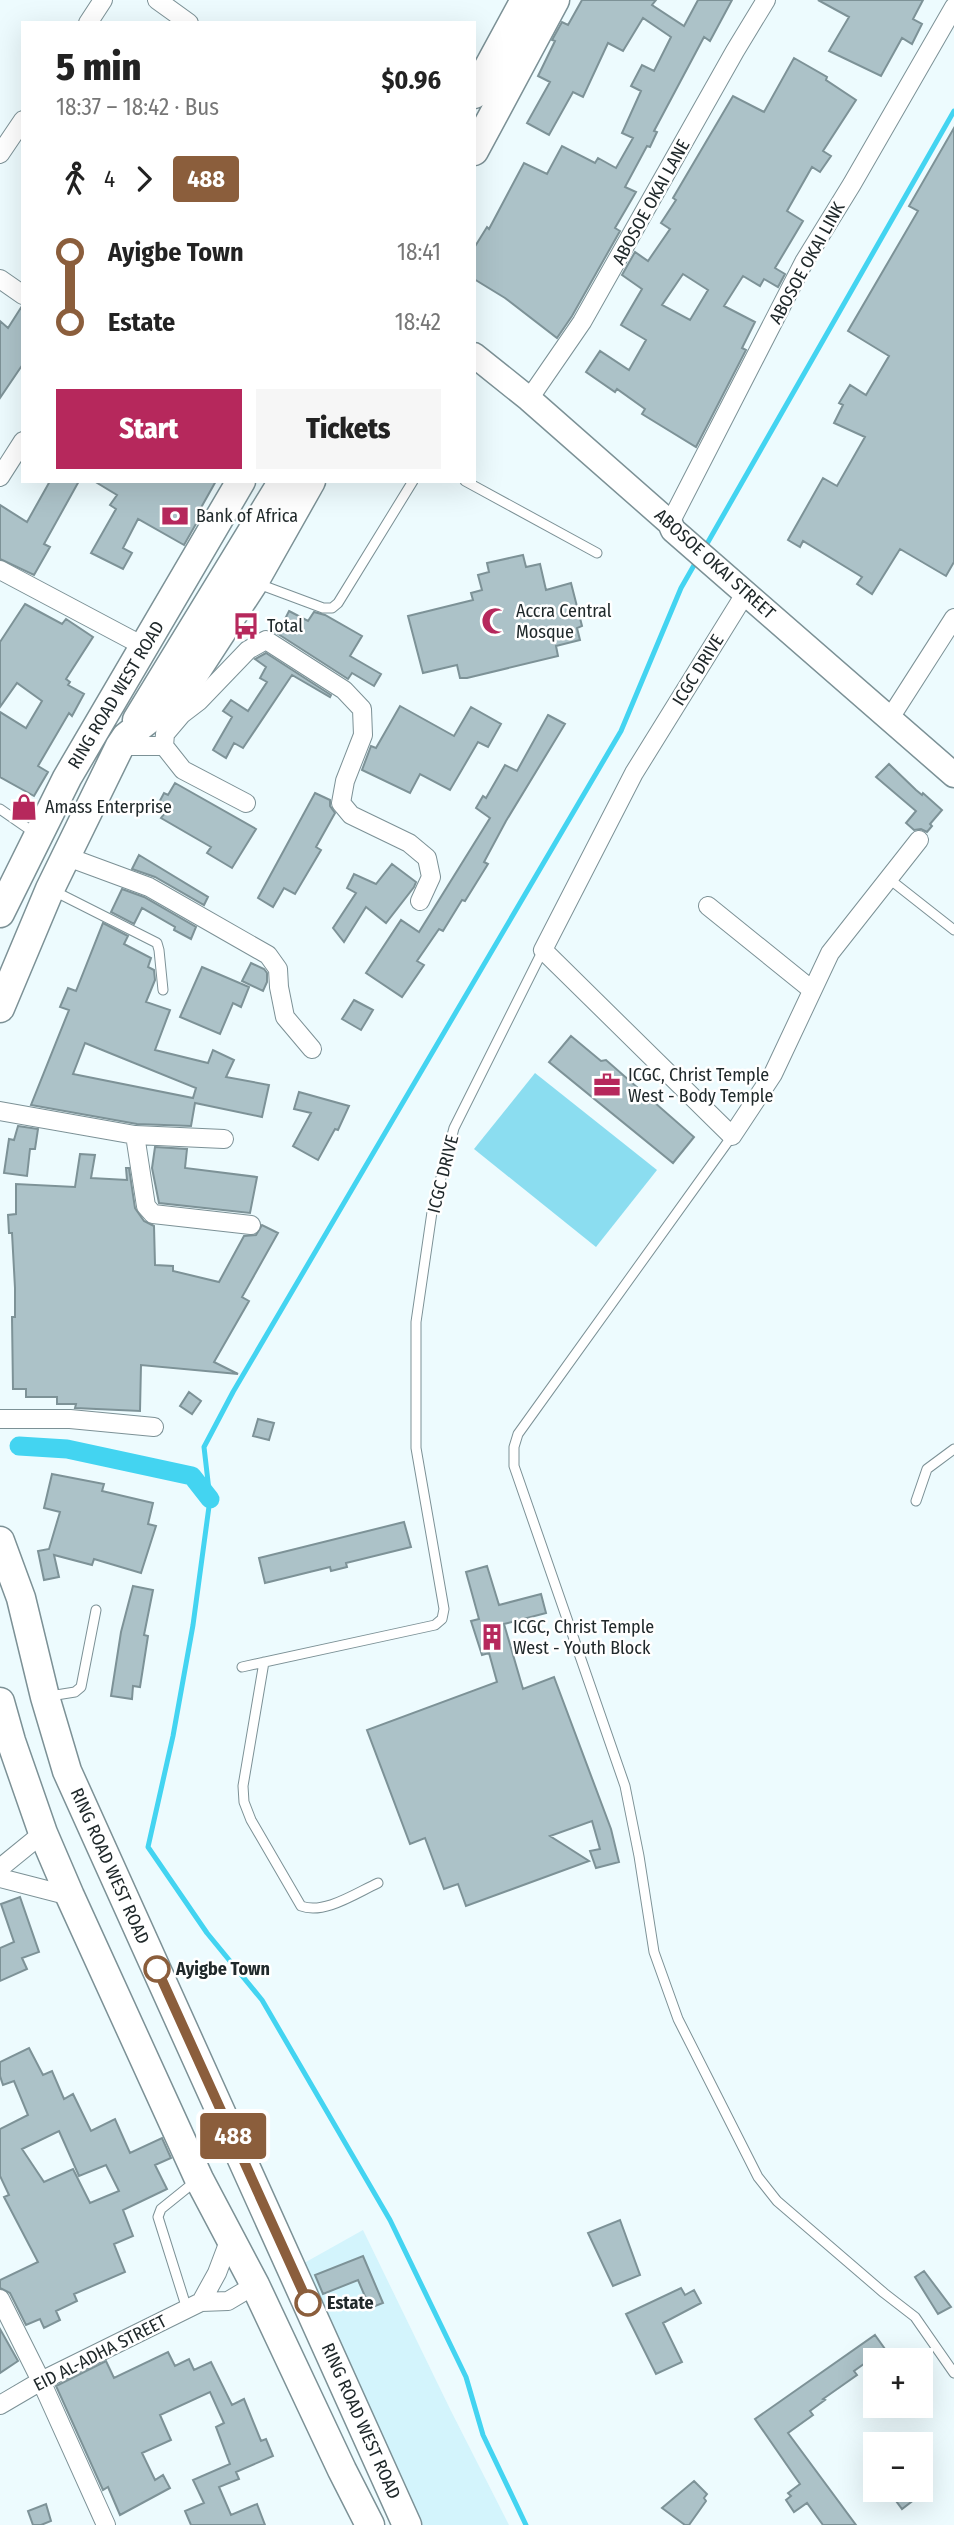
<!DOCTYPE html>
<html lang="en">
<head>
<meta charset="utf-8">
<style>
	:root { --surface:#fff; --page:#f6f6f6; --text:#222; --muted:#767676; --accent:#b6285c }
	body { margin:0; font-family:"Fira Sans Condensed",sans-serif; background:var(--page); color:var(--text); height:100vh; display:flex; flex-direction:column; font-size:26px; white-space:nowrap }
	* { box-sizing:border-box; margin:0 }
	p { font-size:23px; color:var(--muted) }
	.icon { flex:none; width:38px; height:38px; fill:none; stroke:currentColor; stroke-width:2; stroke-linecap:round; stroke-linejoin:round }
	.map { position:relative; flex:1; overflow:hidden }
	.drawer { position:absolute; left:21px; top:21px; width:455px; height:462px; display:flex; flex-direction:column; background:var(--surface); border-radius:0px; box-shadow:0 7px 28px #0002 }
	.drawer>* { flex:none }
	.badge { padding:0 14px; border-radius:5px; font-size:24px; line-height:46px }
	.buttons { position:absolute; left:863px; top:2348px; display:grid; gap:14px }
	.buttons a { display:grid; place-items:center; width:70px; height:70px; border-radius:0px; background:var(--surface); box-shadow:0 7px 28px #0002; font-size:35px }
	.map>.badge { position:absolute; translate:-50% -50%; box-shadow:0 0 0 4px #fff }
	.legs { display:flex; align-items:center; gap:10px; height:77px; padding:0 35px; font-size:23px }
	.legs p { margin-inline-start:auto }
	.head { display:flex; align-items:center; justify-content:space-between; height:119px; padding:0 35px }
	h1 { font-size:38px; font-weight:800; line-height:52px }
	.action { display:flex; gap:14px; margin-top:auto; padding:14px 35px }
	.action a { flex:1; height:80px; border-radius:0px; background:var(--accent); color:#fff; font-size:28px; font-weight:800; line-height:80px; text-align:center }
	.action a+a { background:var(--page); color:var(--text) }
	ul { padding:0 35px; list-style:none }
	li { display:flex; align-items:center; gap:24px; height:70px; font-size:26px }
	li i { display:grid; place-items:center; width:10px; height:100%; margin:0 9px; background:currentColor }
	li i::after { content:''; width:18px; height:18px; margin:-9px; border:5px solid; border-radius:50%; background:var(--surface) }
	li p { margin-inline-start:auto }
	li:first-child i { background:linear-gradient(#0000 50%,currentColor 0) }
	li:last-child i { background:linear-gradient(currentColor 50%,#0000 0) }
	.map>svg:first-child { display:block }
	.built { fill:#d3f4fc }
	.green { fill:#8bddf0 }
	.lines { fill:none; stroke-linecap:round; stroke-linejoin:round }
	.stream { stroke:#43d4f1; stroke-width:5 }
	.canal { stroke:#43d4f1; stroke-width:19 }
	.building { fill:#acc2c8; stroke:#7d9297; stroke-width:2; fill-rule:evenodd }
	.lane-casing { stroke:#7c9196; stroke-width:11 }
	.street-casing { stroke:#7c9196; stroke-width:20 }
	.secondary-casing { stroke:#7c9196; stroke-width:27 }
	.primary-casing { stroke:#7c9196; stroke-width:31 }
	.lane { stroke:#fff; stroke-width:9 }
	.street { stroke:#fff; stroke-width:18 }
	.secondary { stroke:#fff; stroke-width:24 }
	.primary { stroke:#fff; stroke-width:28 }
	.line-1-casing { stroke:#fff; stroke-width:16 }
	.line-1 { stroke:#8b5e3c; stroke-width:10 }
	.stop-1-dot { fill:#fff; stroke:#8b5e3c; stroke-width:3.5 }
	.labels { text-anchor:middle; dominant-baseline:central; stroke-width:5; stroke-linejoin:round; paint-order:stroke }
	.street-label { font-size:18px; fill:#20292b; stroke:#fff }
	.poi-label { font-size:18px; fill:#20292b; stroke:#fff; text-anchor:start }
	.stop-label { font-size:18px; font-weight:bold; fill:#20292b; stroke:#fff; text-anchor:start }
</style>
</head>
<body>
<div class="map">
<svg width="954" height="2525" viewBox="0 0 954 2525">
	<rect width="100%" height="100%" fill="#edfbfe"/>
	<path class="built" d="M 363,2230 L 451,2411 L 509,2525 L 415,2525 L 297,2267 Z"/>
	<path class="green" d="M 535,1073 L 657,1170 L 596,1247 L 474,1149 Z"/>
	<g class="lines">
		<path class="stream" d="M 704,549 L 954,111
			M 526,2525 L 483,2435 L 466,2377 L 390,2220 L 262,2000 L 207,1933 L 148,1847 L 173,1736 L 193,1625 L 210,1499 L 204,1447 L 233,1392 L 621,731 L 681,588 L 697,560"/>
		<path class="canal" d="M 19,1446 L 67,1449 L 192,1476 L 210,1499"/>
	</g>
	<path class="building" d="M 582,0 L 656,0 L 652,5 L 684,26 L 698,0 L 732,0 L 710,41 L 704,37 L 654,131 L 657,132 L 650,147 L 647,146 L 625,187 L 636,192 L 615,228 L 620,231 L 572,316 L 557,338 L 505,298 L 474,279 L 474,248 L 487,227 L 489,229 L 524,163 L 547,174 L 562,146 L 595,163 L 598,158 L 616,168 L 633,138 L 622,133 L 641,91 L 631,86 L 642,65 L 654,71 L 671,37 L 643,18 L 623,51 L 608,43 L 583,97 L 573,92 L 549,135 L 527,123 L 550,82 L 538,76 L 555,41 L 552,40 L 562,22 L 568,25 Z
		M 818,0 L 923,0 L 913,19 L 922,24 L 912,44 L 902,38 L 881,76 L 829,51 L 849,17 Z
		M 794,58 L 827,77 L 826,80 L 856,100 L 823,151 L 831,156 L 820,172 L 812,167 L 787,211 L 803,221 L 775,268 L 785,274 L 778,287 L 764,279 L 760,286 L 743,276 L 724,306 L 755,322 L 742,348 L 746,350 L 696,447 L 642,414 L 645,409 L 617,389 L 615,392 L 586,372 L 600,351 L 629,370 L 646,340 L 621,325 L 642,289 L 622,275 L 635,252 L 648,261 L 670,229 L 661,223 L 676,200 L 673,198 L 733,96 L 764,112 ZM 683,274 L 708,290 L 690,320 L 662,305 Z
		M 954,128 L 954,562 L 946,576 L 900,549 L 872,594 L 857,584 L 862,577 L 803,541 L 800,547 L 788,540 L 823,478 L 837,486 L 865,437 L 834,423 L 843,405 L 839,403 L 850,385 L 866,395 L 889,356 L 848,331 L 918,211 L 909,206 Z
		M 22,306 L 23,364 L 0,398 L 0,321 L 8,328 Z
		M 50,481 L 79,481 L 44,544 L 50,547 L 34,575 L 0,559 L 0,505 L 27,522 Z
		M 94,481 L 216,481 L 198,513 L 201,515 L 184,545 L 138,519 L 123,548 L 132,553 L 123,569 L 91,553 L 116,509 L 110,505 L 117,495 Z
		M 523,555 L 526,567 L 540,564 L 546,590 L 571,583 L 582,626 L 577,628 L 580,640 L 556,646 L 558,656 L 467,678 L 460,678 L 457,665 L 423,673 L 408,616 L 473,600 L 471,593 L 482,590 L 478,575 L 489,572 L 487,563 Z
		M 25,604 L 62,624 L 66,619 L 93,637 L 66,679 L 70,682 L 68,685 L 84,694 L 72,716 L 69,713 L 38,766 L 48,772 L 34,796 L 0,777 L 0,712 L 26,728 L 42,701 L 17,683 L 0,707 L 0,642 Z
		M 289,611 L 308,621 L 314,612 L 325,615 L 362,636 L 350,656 L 381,674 L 374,686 L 352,673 L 348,679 L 275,632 L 279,626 L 281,627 Z
		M 266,653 L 331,695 L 330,697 L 292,675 L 243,748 L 234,743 L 226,758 L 213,750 L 232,717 L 223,711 L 231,700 L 248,711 L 267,682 L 260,678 L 266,667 L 255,659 Z
		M 400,706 L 454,736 L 471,707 L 501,724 L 488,747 L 478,742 L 450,790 L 420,774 L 410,793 L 362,770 L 371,746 L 376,748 Z
		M 548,715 L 565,724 L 506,821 L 484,862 L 488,864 L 465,901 L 462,900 L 443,931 L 439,929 L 417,961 L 424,965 L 402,997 L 366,973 L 401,920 L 419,932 L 490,818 L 476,808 L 483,796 L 486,798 L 505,765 L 517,771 Z
		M 889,764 L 916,790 L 922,795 L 923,793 L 942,810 L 930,824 L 932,826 L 927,832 L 921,829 L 914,830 L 906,823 L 916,811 L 876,777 Z
		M 175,783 L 256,829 L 232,868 L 207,853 L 211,847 L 161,818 L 165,813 L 156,808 L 164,793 L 168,795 Z
		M 315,793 L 330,800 L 330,806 L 335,813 L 316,847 L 321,850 L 295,894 L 284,888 L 273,907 L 258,898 Z
		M 139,855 L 208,897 L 204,905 L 155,877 L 132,869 Z
		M 392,864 L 416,882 L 414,887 L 386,923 L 366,907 L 344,942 L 333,928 L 356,893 L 347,888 L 354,874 L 376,884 Z
		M 122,889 L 144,897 L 196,927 L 191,939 L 174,930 L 175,927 L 142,908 L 134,924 L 111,912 Z
		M 103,923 L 128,936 L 124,944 L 151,958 L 148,967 L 154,970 L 155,980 L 146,1002 L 170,1010 L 155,1050 L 208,1063 L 213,1050 L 234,1060 L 226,1077 L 269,1085 L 262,1117 L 195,1103 L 191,1126 L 137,1124 L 31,1105 L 69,1010 L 60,1007 L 68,988 L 76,991 ZM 85,1043 L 196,1088 L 193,1098 L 73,1074 Z
		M 251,963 L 264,969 L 267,973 L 267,982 L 263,991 L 242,981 Z
		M 202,967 L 249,987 L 241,1007 L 233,1003 L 220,1034 L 180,1017 Z
		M 354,1000 L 373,1010 L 361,1030 L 342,1019 Z
		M 571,1036 L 601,1061 L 606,1060 L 694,1137 L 673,1163 L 549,1062 Z
		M 299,1092 L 349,1106 L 338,1130 L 335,1129 L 318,1160 L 293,1146 L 311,1113 L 294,1109 Z
		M 18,1126 L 38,1129 L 35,1149 L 30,1149 L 27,1176 L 4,1173 L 9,1139 L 14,1140 Z
		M 155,1147 L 187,1149 L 185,1168 L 257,1177 L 250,1213 L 159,1203 L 152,1168 Z
		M 80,1154 L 95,1155 L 91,1178 L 127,1180 L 126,1168 L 129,1168 L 135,1208 L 144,1221 L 154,1226 L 155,1265 L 173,1266 L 173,1271 L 219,1282 L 244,1236 L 256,1235 L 262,1225 L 278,1233 L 242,1297 L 249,1301 L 214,1362 L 238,1374 L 141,1365 L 140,1411 L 75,1408 L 76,1404 L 57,1404 L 57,1397 L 26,1397 L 26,1389 L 13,1389 L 12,1317 L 15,1317 L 15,1288 L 12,1233 L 9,1233 L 8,1215 L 16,1214 L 16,1184 L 75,1187 Z
		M 189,1392 L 201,1401 L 192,1414 L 180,1406 Z
		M 258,1419 L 274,1423 L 269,1440 L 253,1436 Z
		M 52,1474 L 104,1484 L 102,1491 L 153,1503 L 148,1524 L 156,1526 L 141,1573 L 94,1559 L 92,1565 L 54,1555 L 59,1577 L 44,1580 L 38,1551 L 49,1549 L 60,1512 L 44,1508 Z
		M 404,1522 L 411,1547 L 346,1563 L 347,1567 L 331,1571 L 330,1567 L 265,1583 L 259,1558 Z
		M 487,1566 L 499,1605 L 541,1594 L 546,1613 L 504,1624 L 523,1689 L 554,1677 L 611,1829 L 619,1862 L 596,1868 L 590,1851 L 600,1849 L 592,1821 L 550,1836 L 589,1861 L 466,1906 L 458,1884 L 444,1889 L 425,1838 L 410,1844 L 367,1730 L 497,1682 L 489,1653 L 482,1655 L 471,1621 L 479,1619 L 466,1572 Z
		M 133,1586 L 153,1590 L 144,1635 L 148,1636 L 140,1687 L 133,1686 L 132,1699 L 111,1696 L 121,1632 Z
		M 20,1897 L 39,1952 L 22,1958 L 27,1969 L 0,1981 L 0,1948 L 14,1942 L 1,1904 Z
		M 29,2048 L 43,2075 L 52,2071 L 64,2099 L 73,2094 L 91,2131 L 115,2119 L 130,2153 L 162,2138 L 171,2158 L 155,2165 L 167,2189 L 123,2210 L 133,2236 L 114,2244 L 125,2272 L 74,2294 L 77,2301 L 56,2311 L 60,2320 L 44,2328 L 40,2319 L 26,2325 L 10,2293 L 0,2288 L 0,2280 L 38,2262 L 4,2197 L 9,2195 L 0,2176 L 0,2129 L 28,2115 L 14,2081 L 3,2085 L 0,2076 L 0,2062 ZM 59,2131 L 79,2176 L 106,2165 L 119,2191 L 90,2203 L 73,2169 L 44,2182 L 22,2149 Z
		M 620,2220 L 640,2275 L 613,2286 L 588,2233 Z
		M 363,2256 L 383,2303 L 370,2308 L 358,2280 L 323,2294 L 315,2275 Z
		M 924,2271 L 951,2307 L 938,2314 L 915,2277 Z
		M 681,2288 L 685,2295 L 694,2290 L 701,2303 L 663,2323 L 682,2362 L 656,2374 L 626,2314 Z
		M 0,2329 L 18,2361 L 0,2373 Z
		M 875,2335 L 885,2349 L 854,2371 L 857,2375 L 823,2399 L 825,2400 L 810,2411 L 813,2415 L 788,2433 L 856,2525 L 823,2525 L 807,2503 L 794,2512 L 786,2500 L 791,2496 L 788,2493 L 800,2484 L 755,2419 Z
		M 168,2352 L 175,2366 L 189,2359 L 194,2370 L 211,2362 L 232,2405 L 244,2399 L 261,2441 L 266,2439 L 273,2456 L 236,2472 L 239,2479 L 219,2487 L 231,2515 L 257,2504 L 265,2525 L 191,2525 L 185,2511 L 204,2503 L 193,2480 L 230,2464 L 216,2427 L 224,2423 L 210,2392 L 160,2415 L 171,2440 L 142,2453 L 155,2480 L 163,2475 L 170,2488 L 120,2515 L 108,2487 L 103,2490 L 56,2386 L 106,2361 L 114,2378 Z
		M 694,2481 L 707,2494 L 704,2498 L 706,2501 L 689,2525 L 685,2525 L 662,2508 Z
		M 888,2490 L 908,2490 L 915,2499 L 902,2509 Z
		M 46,2504 L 51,2521 L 41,2525 L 33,2525 L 28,2511 Z"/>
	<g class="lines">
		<defs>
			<path id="lane" d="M 465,481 L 597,553
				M 256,583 L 323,608 L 332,608 L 338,603 L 413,481
				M 0,809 L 36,834
				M 888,878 L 954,930
				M 54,891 L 157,943 L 159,950 L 163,990
				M 732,1136 L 518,1434 L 514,1447 L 514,1466 L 625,1786 L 639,1856 L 654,1952 L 678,2019 L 758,2177 L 777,2201 L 884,2293 L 915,2317 L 954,2373
				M 916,1501 L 927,1469 L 954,1449
				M 264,1662 L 243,1786 L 244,1802 L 251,1820 L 301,1906 C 324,1915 356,1893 378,1883
				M 242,1667 L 435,1625 L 442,1619 L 444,1609 L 416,1448 L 416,1322 L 432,1212 L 454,1128 L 543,950
				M 50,1696 L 75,1692 L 81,1687 L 96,1610
				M 187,2309 L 158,2217 L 161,2209 L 197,2180"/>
			<path id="street" d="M 157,0 L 189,23
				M 88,23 L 103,0
				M 0,154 L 23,120
				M 0,279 L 23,295
				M 529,399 L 582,322 L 735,51 L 766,0
				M 0,477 L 23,441
				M 670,523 L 804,262 L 852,184 L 954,7
				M 0,570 L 145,647
				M 745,594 L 634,773 L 543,950 L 732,1136 L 773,1074 L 830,953 L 919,840
				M 890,718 L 954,618
				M 120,746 L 164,746
				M 246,803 L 183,770 L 164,746 L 165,734 L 182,714 L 199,701 L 248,650 L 266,640 L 344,690 L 362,709 L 363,735 L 345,781 L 341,803 L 351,815 L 409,843 L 427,858 L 431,877 L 420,901
				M 65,856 L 149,887 L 268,955 L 278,969 L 279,987 L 285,1017 L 312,1049
				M 708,906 L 812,990
				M 0,1111 L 135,1135 L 224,1139
				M 135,1135 L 146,1206 L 153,1214 L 251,1225
				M 0,1419 L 70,1419 L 154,1427
				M 0,1868 L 43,1833
				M 0,1878 L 70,1896
				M 0,2299 L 41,2381 L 106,2525
				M 201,2302 L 217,2273 L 231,2236
				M 0,2405 L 41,2381 L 201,2302 L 228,2301 L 255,2285"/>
			<path id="secondary" d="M 474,355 L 529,399 L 670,523 L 673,530 L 954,775"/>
			<path id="primary" d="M 474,94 L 525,0
				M 474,151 L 555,0
				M 137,720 L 283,481
				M 0,913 L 67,778 L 241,481
				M 0,1008 L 50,889 L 120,746 L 126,737 L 181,694 L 254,582 L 311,481
				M 0,1541 L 21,1598 L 45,1697 L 67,1771 L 407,2525
				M 0,1702 L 11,1741 L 43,1833 L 70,1896 L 199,2179 L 255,2285 L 342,2470 L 370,2525"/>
		</defs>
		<use href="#lane" class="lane-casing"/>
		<use href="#street" class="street-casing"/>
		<use href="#secondary" class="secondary-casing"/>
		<use href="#primary" class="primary-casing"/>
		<use href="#lane" class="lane"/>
		<use href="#street" class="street"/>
		<use href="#secondary" class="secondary"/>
		<use href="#primary" class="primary"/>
	</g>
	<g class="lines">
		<defs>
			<path id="line-1" d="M 157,1969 L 308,2303"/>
		</defs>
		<use href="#line-1" class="line-1-casing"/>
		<use href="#line-1" class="line-1"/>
	</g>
	<defs>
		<symbol id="bank-bare" viewBox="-9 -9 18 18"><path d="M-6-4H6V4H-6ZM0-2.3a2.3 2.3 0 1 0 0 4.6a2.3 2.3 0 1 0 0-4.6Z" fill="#b6285c" stroke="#fff" stroke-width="2.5" paint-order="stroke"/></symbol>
		<symbol id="mosque-bare" viewBox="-9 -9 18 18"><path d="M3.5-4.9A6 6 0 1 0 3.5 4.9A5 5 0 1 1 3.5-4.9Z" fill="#b6285c" stroke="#fff" stroke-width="2.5" paint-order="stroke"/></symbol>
		<symbol id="bus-bare" viewBox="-9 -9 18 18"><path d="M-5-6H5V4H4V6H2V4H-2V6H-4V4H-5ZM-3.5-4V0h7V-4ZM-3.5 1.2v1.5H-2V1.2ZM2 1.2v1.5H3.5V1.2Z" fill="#b6285c" stroke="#fff" stroke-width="2.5" paint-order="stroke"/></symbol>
		<symbol id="shop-bare" viewBox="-9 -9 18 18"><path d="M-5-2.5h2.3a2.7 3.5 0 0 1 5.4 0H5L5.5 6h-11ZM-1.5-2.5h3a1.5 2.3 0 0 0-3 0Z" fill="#b6285c" stroke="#fff" stroke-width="2.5" paint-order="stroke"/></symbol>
		<symbol id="office-bare" viewBox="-9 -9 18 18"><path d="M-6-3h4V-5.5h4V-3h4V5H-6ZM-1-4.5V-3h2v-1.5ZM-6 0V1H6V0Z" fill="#b6285c" stroke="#fff" stroke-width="2.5" paint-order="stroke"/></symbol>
		<symbol id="building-bare" viewBox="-9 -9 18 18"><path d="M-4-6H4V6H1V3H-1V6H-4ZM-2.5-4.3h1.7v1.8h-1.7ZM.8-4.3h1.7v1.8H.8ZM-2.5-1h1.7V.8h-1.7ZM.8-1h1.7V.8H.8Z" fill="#b6285c" stroke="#fff" stroke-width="2.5" paint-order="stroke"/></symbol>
	</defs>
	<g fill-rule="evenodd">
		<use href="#bank-bare" x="156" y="497" width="38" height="38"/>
		<use href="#mosque-bare" x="476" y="602" width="38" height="38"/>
		<use href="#bus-bare" x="227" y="607" width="38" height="38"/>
		<use href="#shop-bare" x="5" y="788" width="38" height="38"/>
		<use href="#office-bare" x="588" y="1066" width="38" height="38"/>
		<use href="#building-bare" x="473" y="1618" width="38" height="38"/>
	</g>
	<g class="stop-1-dot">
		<circle cx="157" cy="1969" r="12"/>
		<circle cx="308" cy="2303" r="12"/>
	</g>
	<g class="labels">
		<g class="street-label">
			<text transform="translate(651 202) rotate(-61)">ABOSOE OKAI LANE</text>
			<text transform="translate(807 263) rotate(-61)">ABOSOE OKAI LINK</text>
			<text transform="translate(715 564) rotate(42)">ABOSOE OKAI STREET</text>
			<text transform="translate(698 670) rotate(-58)">ICGC DRIVE</text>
			<text transform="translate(116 695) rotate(-59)">RING ROAD WEST ROAD</text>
			<text transform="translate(443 1174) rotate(-76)">ICGC DRIVE</text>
			<text transform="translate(110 1866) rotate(66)">RING ROAD WEST ROAD</text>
			<text transform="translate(100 2353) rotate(-27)">EID AL-ADHA STREET</text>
			<text transform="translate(361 2421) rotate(66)">RING ROAD WEST ROAD</text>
		</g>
		<g class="poi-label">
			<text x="196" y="516">Bank of Africa</text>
			<text x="516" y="611">Accra Central<tspan x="516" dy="21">Mosque</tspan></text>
			<text x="267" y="626">Total</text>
			<text x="45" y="807">Amass Enterprise</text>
			<text x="628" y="1075">ICGC, Christ Temple<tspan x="628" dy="21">West - Body Temple</tspan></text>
			<text x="513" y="1627">ICGC, Christ Temple<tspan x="513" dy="21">West - Youth Block</tspan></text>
		</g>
		<g class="stop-label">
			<text x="176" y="1969">Ayigbe Town</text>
			<text x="327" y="2303">Estate</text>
		</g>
	</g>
</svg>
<div class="buttons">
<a>+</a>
<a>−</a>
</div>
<b class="badge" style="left:233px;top:2136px;background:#8b5e3c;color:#fff">488</b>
<section class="drawer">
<div class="head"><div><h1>5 min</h1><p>18:37 – 18:42 · Bus</p></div><b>$0.96</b></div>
<div class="legs"><svg class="icon" aria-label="walk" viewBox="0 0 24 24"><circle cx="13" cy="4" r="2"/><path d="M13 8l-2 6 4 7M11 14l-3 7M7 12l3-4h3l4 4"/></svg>4<svg class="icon" aria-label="forward" viewBox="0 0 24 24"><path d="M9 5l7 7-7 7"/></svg><b class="badge" style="background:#8b5e3c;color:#fff">488</b></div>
<ul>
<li><i style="color:#8b5e3c"></i><b>Ayigbe Town</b><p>18:41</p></li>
<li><i style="color:#8b5e3c"></i><b>Estate</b><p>18:42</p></li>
</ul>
<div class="action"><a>Start</a><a>Tickets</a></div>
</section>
</div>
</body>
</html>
